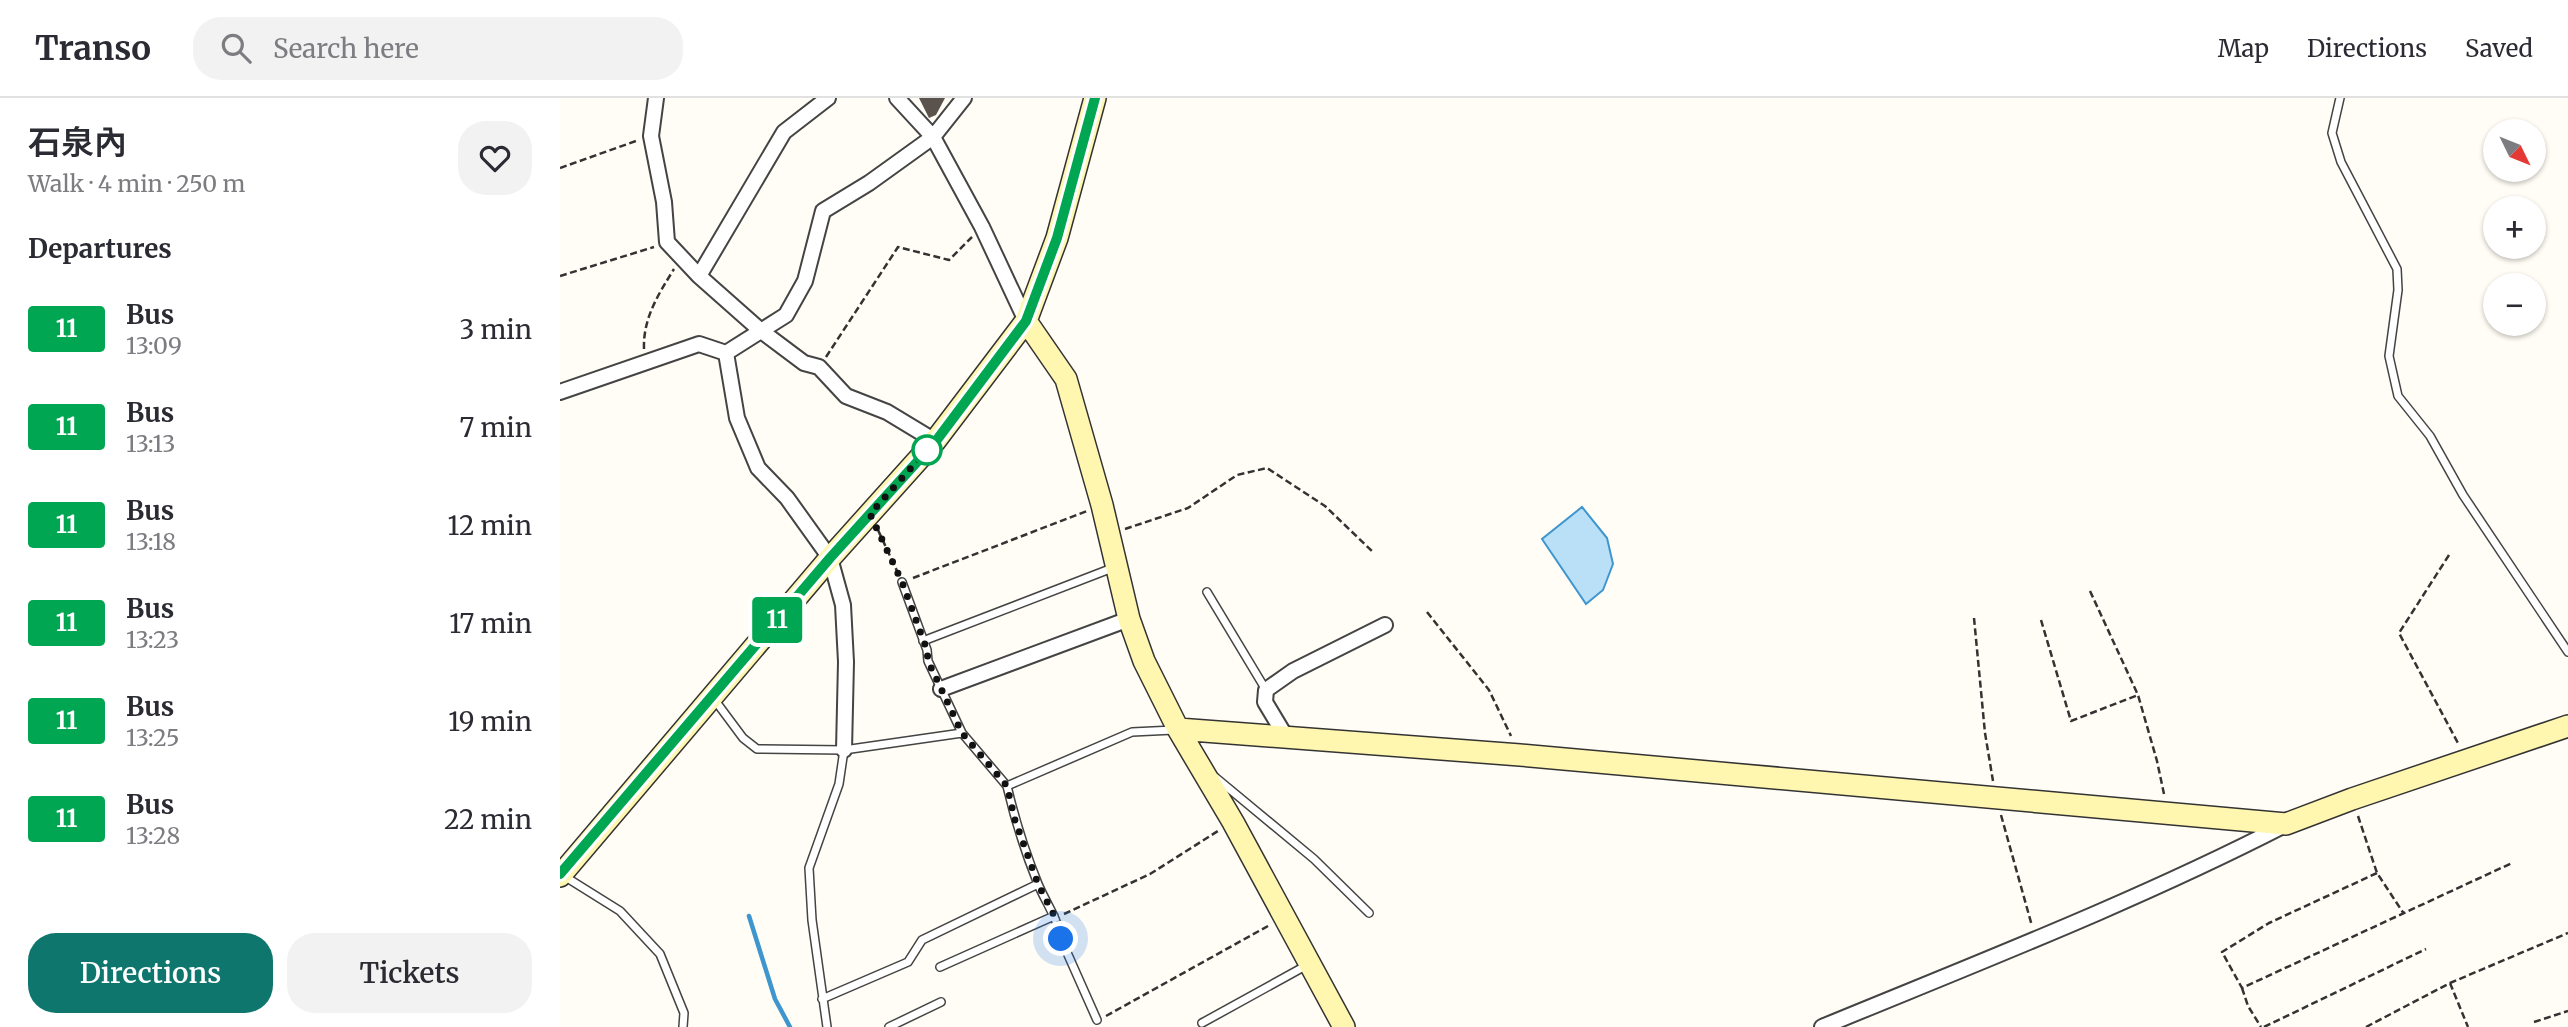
<!DOCTYPE html>
<html lang="en">
<head>
<meta charset="utf-8">
<style>
	:root { --surface:#fff; --page:#f2f2f3; --text:#2b2b33; --muted:#7c7c81; --line:#e1e1e2; --accent:#0f766e }
	body { margin:0; font-family:Merriweather,"Noto Sans TC",serif; background:var(--page); color:var(--text); height:100vh; display:flex; flex-direction:column; font-size:26px; white-space:nowrap }
	* { box-sizing:border-box; margin:0 }
	p { font-size:23px; color:var(--muted) }
	.icon { flex:none; width:38px; height:38px; fill:none; stroke:currentColor; stroke-width:2; stroke-linecap:round; stroke-linejoin:round }
	.map { position:relative; flex:1; overflow:hidden }
	.details { display:flex; flex-direction:column; background:var(--surface); width:560px }
	.details>* { flex:none }
	.badge { padding:0 14px; border-radius:5px; font-size:24px; line-height:46px }
	.needle { width:46px; rotate:133deg }
	.tools { position:absolute; left:1923px; top:21px; display:grid; gap:14px }
	.tools a { display:grid; place-items:center; width:63px; height:63px; border-radius:50%; background:var(--surface); box-shadow:0 2px 5px #0004; font-size:35px }
	.you { position:absolute; width:35px; height:35px; margin:-18px; border:5px solid #fff; border-radius:50%; background:#1a73e8; box-shadow:0 0 0 10px #1a73e833 }
	.map>.badge { position:absolute; translate:-50% -50%; box-shadow:0 0 0 4px #fff }
	h2 { padding:0 28px; font-size:26px; line-height:63px }
	.round { display:grid; place-items:center; flex:none; width:74px; height:74px; border-radius:28px; background:var(--page) }
	.headline { display:flex; align-items:center; justify-content:space-between; height:119px; padding:0 28px }
	h1 { font-size:33px; font-weight:600; line-height:52px }
	.cta { display:flex; gap:14px; margin-top:auto; padding:14px 28px }
	.cta a { flex:1; height:80px; border-radius:28px; background:var(--accent); color:#fff; font-size:28px; font-weight:600; line-height:80px; text-align:center }
	.cta a+a { background:var(--page); color:var(--text) }
	ul { padding:0; list-style:none }
	li { display:flex; align-items:center; gap:21px; height:98px; padding:0 28px }
	li div { flex:1 }
	li b { display:block; font-size:26px }
	li em { font-style:normal }
	li .badge { min-width:77px; font-weight:700; text-align:center }
	header { display:flex; align-items:center; gap:42px; box-sizing:border-box; height:98px; padding:0 35px; background:var(--surface); border-bottom:2px solid var(--line) }
	header strong { font-size:33px }
	nav { display:flex; gap:38px; margin-inline-start:auto; font-size:24px }
	.search { width:490px; height:63px; background:var(--page); display:flex; align-items:center; gap:18px; box-sizing:border-box; padding:0 24px; border-radius:28px; color:var(--muted); font-size:26px }
	main { display:flex; flex:1; min-height:0 }
	.map>svg:first-child { display:block }
	.water { fill:#b9e0f7; stroke:#3f96cf; stroke-width:2 }
	.lines { fill:none; stroke-linecap:round; stroke-linejoin:round }
	.stream { stroke:#3f96cf; stroke-width:4.5 }
	.building { fill:#5a524d }
	.lane-casing { stroke:#444; stroke-width:10 }
	.street-casing { stroke:#444; stroke-width:18 }
	.secondary-casing { stroke:#333; stroke-width:24 }
	.path { stroke:#333; stroke-width:2.5; stroke-dasharray:7 3.5; stroke-linecap:butt }
	.lane { stroke:#fff; stroke-width:7 }
	.street { stroke:#fff; stroke-width:14 }
	.secondary { stroke:#fff6b0; stroke-width:21 }
	.line-casing { stroke:#fff; stroke-width:16 }
	.line { stroke:#00a651; stroke-width:10 }
	.walk { stroke:#111; stroke-width:7; stroke-dasharray:0 12.6 }
	.stop-dot { fill:#fff; stroke:#00a651; stroke-width:3.5 }
</style>
</head>
<body>
<header>
<strong>Transo</strong>
<div class="search"><svg class="icon" aria-label="search" viewBox="0 0 24 24"><circle cx="10" cy="10" r="6"/><path d="M15 15l6 6"/></svg>Search here</div>
<nav><a>Map</a><a>Directions</a><a>Saved</a></nav>
</header>
<main>
<section class="details">
<div class="headline"><div><h1>石泉內</h1><p>Walk · 4 min · 250 m</p></div><a class="round"><svg class="icon" aria-label="heart" viewBox="0 0 24 24"><path d="M12 20l-8-8c-3-5 5-10 8-4 3-6 11-1 8 4z"/></svg></a></div>
<h2>Departures</h2>
<ul>
<li><span class="badge" style="background:#00a651;color:#fff">11</span><div><b>Bus</b><p>13:09</p></div><em>3 min</em></li>
<li><span class="badge" style="background:#00a651;color:#fff">11</span><div><b>Bus</b><p>13:13</p></div><em>7 min</em></li>
<li><span class="badge" style="background:#00a651;color:#fff">11</span><div><b>Bus</b><p>13:18</p></div><em>12 min</em></li>
<li><span class="badge" style="background:#00a651;color:#fff">11</span><div><b>Bus</b><p>13:23</p></div><em>17 min</em></li>
<li><span class="badge" style="background:#00a651;color:#fff">11</span><div><b>Bus</b><p>13:25</p></div><em>19 min</em></li>
<li><span class="badge" style="background:#00a651;color:#fff">11</span><div><b>Bus</b><p>13:28</p></div><em>22 min</em></li>
</ul>
<div class="cta"><a>Directions</a><a>Tickets</a></div>
</section>
<div class="map">
<svg width="2008" height="929" viewBox="0 0 2008 929">
	<rect width="100%" height="100%" fill="#fffdf5"/>
	<path class="water" d="M 1022,409 L 1047,440 L 1053,466 L 1043,492 L 1026,506 L 982,441 Z"/>
	<g class="lines">
		<path class="stream" d="M 189,818 L 215,901 L 230,929"/>
	</g>
	<path class="building" d="M 359,0 L 385,0 L 376,17 L 369,20 Z"/>
	<g class="lines">
		<defs>
			<path id="lane" d="M 1780,0 L 1772,35 L 1781,64 L 1837,171 L 1838,192 L 1829,258 L 1838,298 L 1870,338 L 1903,397 L 2008,554
				M 342,484 L 367,552 L 368,563 L 402,635
				M 647,494 L 706,592
				M 363,543 L 555,469
				M 154,601 L 183,640 L 197,651 L 284,652
				M 655,679 L 754,761 L 809,815
				M 447,688 C 455,722 465,754 478,786 C 486,805 498,821 501,841 L 537,922
				M 4,778 L 60,813 L 100,856 L 124,915 L 123,929
				M 380,869 L 494,818
				M 262,901 L 348,864 L 362,842 L 478,786
				M 642,925 L 749,866
				M 267,929 L 252,822 L 249,770 L 279,686 L 284,652 L 402,635 L 447,688 L 572,634 L 614,632
				M 329,929 L 381,904"/>
			<path id="street" d="M 96,0 L 91,38 L 104,104 L 107,144 L 139,178 L 200,232 L 244,265 L 259,269 L 286,298 L 327,314 L 375,343
				M 337,0 L 373,39 L 422,129 L 466,223
				M 139,178 L 224,34 L 268,0
				M 166,255 L 226,217 L 245,183 L 263,113 L 309,85 L 373,39 L 404,0
				M 0,294 L 139,246 L 166,255 L 177,320 L 198,370 L 227,400 L 270,460 L 283,507 L 286,564 L 284,652
				M 381,591 L 569,521
				M 726,639 L 705,604 L 706,592 L 733,573 L 825,527
				M 1262,929 C 1417,865 1575,804 1725,727"/>
			<path id="secondary" d="M 466,223 L 506,281 L 542,407 L 569,521 L 584,563 L 618,631 L 673,724 L 784,929
				M 618,631 L 960,657 L 1726,726 L 1792,701 L 2008,628
				M 0,778 L 270,460 L 375,343 L 466,223 L 497,140 L 535,0"/>
		</defs>
		<use href="#lane" class="lane-casing"/>
		<use href="#street" class="street-casing"/>
		<use href="#secondary" class="secondary-casing"/>
		<path class="path" d="M 0,70 L 76,43
			M 0,178 L 94,149
			M 84,251 C 83,220 98,197 114,171
			M 266,259 L 338,149 L 389,162 L 412,139
			M 565,431 L 628,410 L 677,377 L 707,370 L 765,408 L 814,455
			M 318,432 L 337,473
			M 1889,457 L 1839,535 L 1899,647
			M 353,480 L 527,413
			M 1530,493 L 1578,597 L 1597,663 L 1604,696
			M 867,514 L 929,592 L 951,638
			M 1414,520 L 1425,635 L 1433,683
			M 1481,522 L 1511,623 L 1578,597
			M 1441,717 L 1472,828
			M 1798,718 L 1817,775 L 1844,816
			M 1817,775 L 1709,825 L 1662,854 L 1682,890 L 1952,765
			M 504,816 L 590,776 L 658,733
			M 1890,885 L 1908,929
			M 1682,890 L 1688,908 L 1701,929
			M 546,918 L 708,828
			M 1974,924 L 2008,913
			M 1704,929 L 1866,851
			M 1806,929 L 1890,885 L 2008,835"/>
		<use href="#lane" class="lane"/>
		<use href="#street" class="street"/>
		<use href="#secondary" class="secondary"/>
	</g>
	<g class="lines">
		<defs>
			<path id="line" d="M 0,776 L 270,460 L 376,343 L 466,223 L 497,140 L 535,0"/>
		</defs>
		<use href="#line" class="line-casing"/>
		<use href="#line" class="line"/>
		<path class="walk" d="M 367,352 L 310,416 L 342,484 L 367,552 L 368,563 L 402,635 L 447,688 L 455,722 L 478,786 L 499,827 L 501,841"/>
	</g>
	<circle class="stop-dot" cx="367" cy="352" r="14"/>
</svg>
<div class="tools">
<a><svg class="needle" viewBox="-14 -14 28 28"><path d="M0-13l5 13h-10z" fill="#e53935"/><path d="M0 13l5-13h-10z" fill="#7c7c81"/></svg></a>
<a>+</a>
<a>−</a>
</div>
<div class="you" style="left:501px;top:841px"></div>
<b class="badge" style="left:217px;top:522px;background:#00a651;color:#fff">11</b>
</div>
</main>
</body>
</html>
